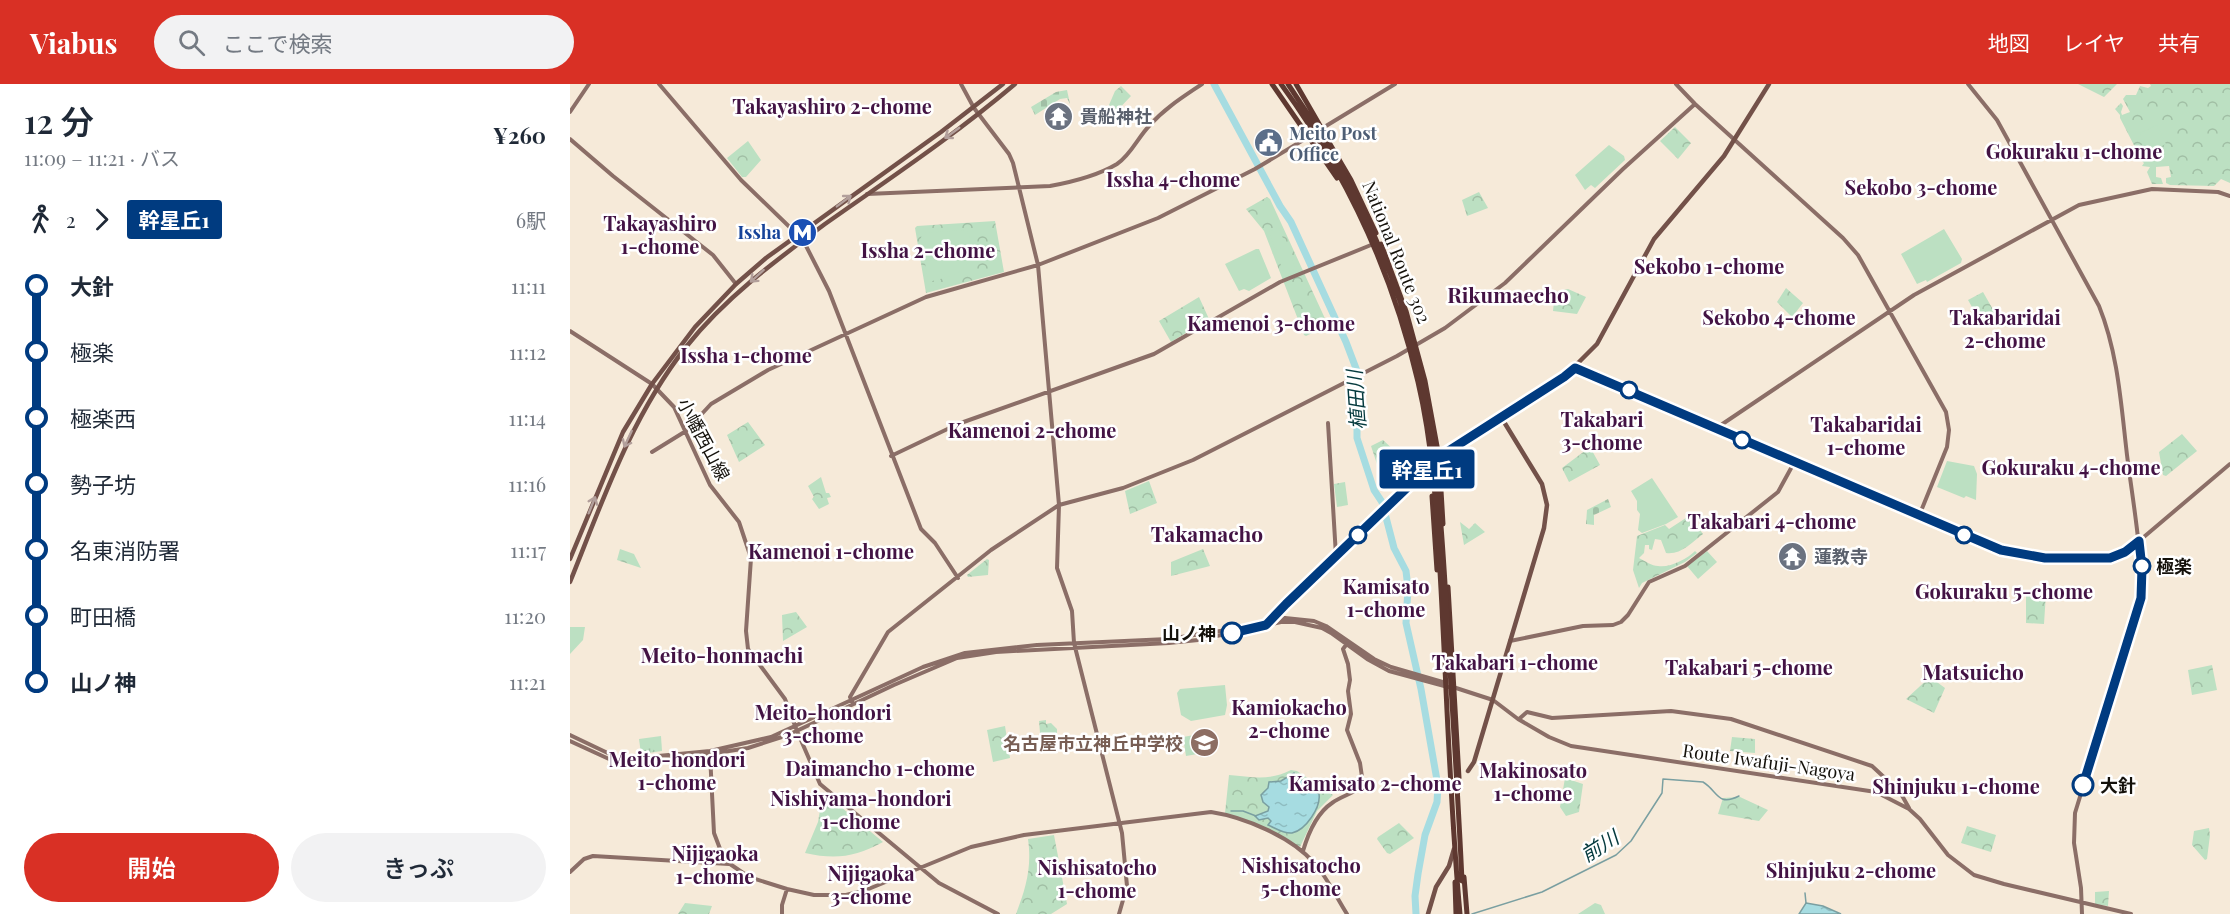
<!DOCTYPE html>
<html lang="ja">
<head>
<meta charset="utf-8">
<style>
	:root { --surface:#fff; --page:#f2f2f3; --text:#1f2937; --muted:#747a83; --accent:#d93025 }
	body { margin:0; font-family:"Playfair Display","Noto Sans JP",serif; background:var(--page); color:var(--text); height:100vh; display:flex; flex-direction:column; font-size:22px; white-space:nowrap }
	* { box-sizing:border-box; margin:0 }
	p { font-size:20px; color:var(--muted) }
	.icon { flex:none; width:33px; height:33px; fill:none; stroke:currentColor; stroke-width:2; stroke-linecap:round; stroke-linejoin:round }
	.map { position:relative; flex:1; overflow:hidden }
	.side { display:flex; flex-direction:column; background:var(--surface); width:570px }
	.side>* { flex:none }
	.badge { padding:0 12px; border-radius:4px; font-size:21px; line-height:39px }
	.map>.badge { position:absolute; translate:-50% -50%; box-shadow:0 0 0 3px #fff }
	.legs { display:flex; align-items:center; gap:9px; height:66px; padding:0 24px; font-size:20px }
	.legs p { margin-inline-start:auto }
	.overview { display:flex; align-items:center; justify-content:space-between; height:102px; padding:0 24px }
	h1 { font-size:33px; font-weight:600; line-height:45px }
	.cta { display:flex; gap:12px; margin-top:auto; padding:12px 24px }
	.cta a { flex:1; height:69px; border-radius:36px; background:var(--accent); color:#fff; font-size:24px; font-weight:600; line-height:69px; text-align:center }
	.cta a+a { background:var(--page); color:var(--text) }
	ul { padding:0 24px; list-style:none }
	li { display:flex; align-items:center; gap:21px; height:66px; font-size:22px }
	li i { display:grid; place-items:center; width:9px; height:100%; margin:0 8px; background:currentColor }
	li i::after { content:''; width:15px; height:15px; margin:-8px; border:4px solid; border-radius:50%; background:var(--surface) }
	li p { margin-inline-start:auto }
	li:first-child i { background:linear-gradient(#0000 50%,currentColor 0) }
	li:last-child i { background:linear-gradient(currentColor 50%,#0000 0) }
	header { display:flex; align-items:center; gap:36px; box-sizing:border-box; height:84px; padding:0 30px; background:var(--accent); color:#fff }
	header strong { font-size:28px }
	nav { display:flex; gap:33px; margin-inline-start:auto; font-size:21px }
	.search { width:420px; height:54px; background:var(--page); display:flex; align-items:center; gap:15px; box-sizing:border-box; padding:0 21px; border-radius:33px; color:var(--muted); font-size:22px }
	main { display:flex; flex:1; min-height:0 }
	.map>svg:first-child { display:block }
	.grass { fill:url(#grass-tufts) }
	.forest { fill:url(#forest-crowns) }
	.cemetery { fill:url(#cemetery-stones) }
	.garden { fill:#bce0c2 }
	.water { fill:url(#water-ripples); stroke:#7a9fa1; stroke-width:1.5 }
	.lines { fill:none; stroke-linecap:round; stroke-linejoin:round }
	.stream { stroke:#7a9fa1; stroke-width:1.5 }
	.river { stroke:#a6dce1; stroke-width:7 }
	.secondary { stroke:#8b6e67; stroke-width:4 }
	.primary { stroke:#735149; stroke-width:4.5 }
	.highway { stroke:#5e3830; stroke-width:5 }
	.highway-bridge { stroke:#5e3830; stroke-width:5 }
	.oneway { stroke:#b29f9b }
	.line-1-casing { stroke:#fff; stroke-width:14 }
	.line-1 { stroke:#003b80; stroke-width:9 }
	.stop-1-dot { fill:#fff; stroke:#003b80; stroke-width:3 }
	.labels { text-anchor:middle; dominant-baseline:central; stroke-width:5; stroke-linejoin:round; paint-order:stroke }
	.worship-label { font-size:18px; font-weight:bold; fill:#5b616d; stroke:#fff; text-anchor:start }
	.service-label { font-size:18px; font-weight:bold; fill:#4e5e75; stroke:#fff; text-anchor:start }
	.transit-label { font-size:18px; font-weight:bold; fill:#164399; stroke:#fff; text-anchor:end }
	.street-label { font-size:18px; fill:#14110b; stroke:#fff }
	.stop-label { font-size:18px; font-weight:bold; fill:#14110b; stroke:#fff; text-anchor:start }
	.education-label { font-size:18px; font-weight:bold; fill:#785e54; stroke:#fff; text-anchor:end }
	.neighbourhood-label { font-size:20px; font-weight:bold; fill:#431344; stroke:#fff }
	.water-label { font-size:20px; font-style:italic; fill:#053a3e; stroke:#fff }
	.quarter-label { font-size:21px; font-weight:bold; fill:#431344; stroke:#fff }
</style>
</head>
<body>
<header>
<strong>Viabus</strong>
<div class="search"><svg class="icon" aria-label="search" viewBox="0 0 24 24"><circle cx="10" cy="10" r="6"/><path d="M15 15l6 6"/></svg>ここで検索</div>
<nav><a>地図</a><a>レイヤ</a><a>共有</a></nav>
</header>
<main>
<section class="side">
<div class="overview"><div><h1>12 分</h1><p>11:09 – 11:21 · バス</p></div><b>¥260</b></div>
<div class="legs"><svg class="icon" aria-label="walk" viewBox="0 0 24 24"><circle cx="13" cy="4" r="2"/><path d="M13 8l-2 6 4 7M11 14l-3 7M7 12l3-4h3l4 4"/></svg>2<svg class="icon" aria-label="forward" viewBox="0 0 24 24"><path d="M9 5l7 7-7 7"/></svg><b class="badge" style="background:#003b80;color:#fff">幹星丘1</b><p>6駅</p></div>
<ul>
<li><i style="color:#003b80"></i><b>大針</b><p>11:11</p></li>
<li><i style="color:#003b80"></i><span>極楽</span><p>11:12</p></li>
<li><i style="color:#003b80"></i><span>極楽西</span><p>11:14</p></li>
<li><i style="color:#003b80"></i><span>勢子坊</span><p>11:16</p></li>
<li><i style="color:#003b80"></i><span>名東消防署</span><p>11:17</p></li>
<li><i style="color:#003b80"></i><span>町田橋</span><p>11:20</p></li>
<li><i style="color:#003b80"></i><b>山ノ神</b><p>11:21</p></li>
</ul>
<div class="cta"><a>開始</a><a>きっぷ</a></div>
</section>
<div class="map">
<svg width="1660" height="830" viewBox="0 0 1660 830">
	<defs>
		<pattern id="grass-tufts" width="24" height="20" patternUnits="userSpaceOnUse" patternTransform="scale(1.5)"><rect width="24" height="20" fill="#bce0c2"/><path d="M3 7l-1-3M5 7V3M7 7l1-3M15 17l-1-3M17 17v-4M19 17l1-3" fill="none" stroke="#a1bfa5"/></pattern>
		<pattern id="forest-crowns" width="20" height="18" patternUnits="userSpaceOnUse" patternTransform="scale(1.5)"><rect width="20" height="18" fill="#bce0c2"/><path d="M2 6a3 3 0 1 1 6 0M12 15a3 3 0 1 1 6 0" fill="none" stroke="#a1bfa5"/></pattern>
		<pattern id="cemetery-stones" width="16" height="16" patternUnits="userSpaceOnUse" patternTransform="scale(1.5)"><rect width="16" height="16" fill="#bce0c2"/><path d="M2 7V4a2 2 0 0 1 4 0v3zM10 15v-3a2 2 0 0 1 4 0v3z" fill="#a1bfa5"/></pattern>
		<pattern id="water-ripples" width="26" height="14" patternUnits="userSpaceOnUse" patternTransform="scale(1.5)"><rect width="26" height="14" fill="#a6dce1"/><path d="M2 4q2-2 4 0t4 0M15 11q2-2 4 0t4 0" fill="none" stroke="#8ebcc0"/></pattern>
	</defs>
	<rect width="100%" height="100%" fill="#f6ead9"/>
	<path class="grass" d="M 91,652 L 92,667 L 71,670 L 69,655 Z"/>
	<path class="forest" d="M 1508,0 L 1547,0 L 1534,13 Z
		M 1580,0 L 1660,0 L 1660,99 L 1651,95 L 1644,102 L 1600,101 L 1596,99 L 1596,94 L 1601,93 L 1599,82 L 1586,83 L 1586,93 L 1591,94 L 1593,100 L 1582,100 L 1577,88 L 1580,83 L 1572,82 L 1574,79 L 1568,73 L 1568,69 L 1550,34 L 1550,31 L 1545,25 L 1551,19 L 1553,22 L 1551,28 L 1552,31 L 1560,28 L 1553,15 L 1556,11 L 1566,11 L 1570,2 L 1578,4 L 1581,2 Z
		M 551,2 L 561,12 L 544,30 L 539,21 L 545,7 Z
		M 1105,43 L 1121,59 L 1108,75 L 1090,57 Z
		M 178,57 L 191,76 L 176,93 L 172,93 L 157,74 Z
		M 909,108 L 918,124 L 897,132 L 892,116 Z
		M 697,113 L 700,115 L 758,241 L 736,252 L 734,251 L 694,147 L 676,125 Z
		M 425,137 L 434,188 L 356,209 L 345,144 L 347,142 Z
		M 1216,204 L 1233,219 L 1222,233 L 1207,218 Z
		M 998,205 L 1016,213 L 1007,230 L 983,227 L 985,208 Z
		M 1413,208 L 1425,229 L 1410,237 L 1398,216 Z
		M 629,213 L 639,235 L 601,258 L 589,237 Z
		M 178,338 L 195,361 L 169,378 L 157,351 Z
		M 1612,350 L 1627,367 L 1596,392 L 1593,391 L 1589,368 Z
		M 813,356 L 827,369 L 809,386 L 801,362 Z
		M 1020,363 L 1030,381 L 999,398 L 992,384 Z
		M 251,393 L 256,409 L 259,409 L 261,413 L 257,414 L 259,420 L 249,425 L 242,415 L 244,413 L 238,402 Z
		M 579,397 L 587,419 L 560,430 L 555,407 Z
		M 775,398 L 778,421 L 767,423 L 764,400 Z
		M 1119,432 L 1133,450 C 1121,459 1111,471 1096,469 L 1091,456 L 1085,455 L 1082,466 L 1079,465 L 1079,461 L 1075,461 L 1074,469 L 1069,474 C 1075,477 1082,482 1088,482 C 1100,484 1117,475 1125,467 L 1127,469 L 1115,478 L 1072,499 L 1069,504 L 1063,486 L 1067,452 L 1095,441 L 1099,445 Z
		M 890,438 L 899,445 L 905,439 L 915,448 L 894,461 Z
		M 50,465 L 64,470 L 71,484 L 47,476 Z
		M 633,465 L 640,482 L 601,492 L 601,478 Z
		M 1137,467 L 1147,478 L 1128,495 L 1117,482 Z
		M 417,475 L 419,476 L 418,491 L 398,493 L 397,491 Z
		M 1456,506 L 1476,509 L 1474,540 L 1456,539 Z
		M 226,528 L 237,543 L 213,557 L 212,531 Z
		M 1642,581 L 1647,606 L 1622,611 L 1618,586 Z
		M 1360,593 L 1375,604 L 1364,629 L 1336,615 Z
		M 476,636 L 476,640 L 481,639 L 487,645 L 487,651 L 481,656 L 475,656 L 470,649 L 469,637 Z
		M 435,642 L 440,674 L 423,678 L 417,646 Z
		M 1162,653 L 1185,655 L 1185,669 L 1160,667 Z
		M 721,686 L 727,687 L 763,711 L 747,727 L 730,763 L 683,739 L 655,729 L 659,691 C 683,693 699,697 721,686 Z
		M 995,694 L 1013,700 L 1009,728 L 996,732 L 990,723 Z
		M 253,708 L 313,758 C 285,773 266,776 235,769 L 248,738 Z
		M 1170,713 L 1198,726 L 1189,737 L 1148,730 L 1153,714 Z
		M 829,739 L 844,754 L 820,770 L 817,769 L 807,755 L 808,753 Z
		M 1397,742 L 1426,751 L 1421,768 L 1391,759 Z
		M 1639,744 L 1640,751 L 1637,775 L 1635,776 L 1622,761 L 1624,747 Z
		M 484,751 L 497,820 L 481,830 L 446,830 C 456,804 462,783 458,755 Z
		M 1539,807 L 1538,822 L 1525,820 L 1525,808 Z
		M 115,819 L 142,822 L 139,830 L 108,830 Z"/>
	<path class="cemetery" d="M 497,6 L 500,20 L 497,14 L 490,15 L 465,31 L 461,23 L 486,8 Z
		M 1038,415 L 1041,423 L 1024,431 L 1024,441 L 1016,440 L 1017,426 Z"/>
	<path class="garden" d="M 1587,41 L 1596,60 L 1578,68 L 1570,49 Z
		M 1039,61 L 1054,72 L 1055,76 L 1025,104 L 1021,101 L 1015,106 L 1005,91 Z
		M 709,144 L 716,162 L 705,166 L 699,148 Z
		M 1374,145 L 1392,175 L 1391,179 L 1357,198 L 1356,196 L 1347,200 L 1331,170 Z
		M 396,146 C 400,152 401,157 401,165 C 401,190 378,193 358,198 L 351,153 L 354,149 Z
		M 686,165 L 689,165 L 701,194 L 679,207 L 674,205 L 669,207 L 655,180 Z
		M 719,167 L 725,185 L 714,189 L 707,171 Z
		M 1377,377 L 1404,382 L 1407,390 L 1406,416 L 1396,412 L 1394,414 L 1367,403 Z
		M 1082,394 L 1108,433 L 1096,440 L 1072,449 L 1068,446 L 1070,430 L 1067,426 L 1067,417 L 1061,407 Z
		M 0,543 L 15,543 L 13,556 L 0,570 Z
		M 655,601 L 657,621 L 655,631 L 621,637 L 611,631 L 607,609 L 610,605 Z
		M 630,650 L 633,669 L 616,672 L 613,653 Z
		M 1025,819 L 1031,821 L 1035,830 L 1008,830 Z"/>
	<path class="water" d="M 724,689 L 726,693 C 734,695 742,705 749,710 C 751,723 736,746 722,749 C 714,750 705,744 698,741 L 701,737 L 698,734 L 689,736 L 685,732 L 698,727 L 699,723 L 693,718 L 691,711 L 698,704 L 699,698 L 711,697 Z
		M 1236,819 L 1253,822 L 1271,830 L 1229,830 Z"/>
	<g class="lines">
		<path class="stream" d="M 661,727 L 673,727 L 686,732
			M 1235,809 L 1236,819
			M 902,830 L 972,808 L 1046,771 L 1061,757 L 1092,709 L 1093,695 L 1133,698 C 1148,707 1147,723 1169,712"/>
		<path class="river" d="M 644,0 L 710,122 L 721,138 L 776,258 L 787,287 L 787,354 L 804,406 L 812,418 L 824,464 L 836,487 L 838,504 L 836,539 L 851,605 L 868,702 L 867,718 L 855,751 L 848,790 L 845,812 L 846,830"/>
		<path class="secondary" d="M 89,0 L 171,96 L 233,156 L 259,207 L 351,445 L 365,459 L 388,494
			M 391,0 L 404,24 L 439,70 L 443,79 L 468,181 L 489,421 L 487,484 L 502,527 L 504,559 L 552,749 L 557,802 L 549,830
			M 1106,0 L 1125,20 L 1273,154 L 1288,171 L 1376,328 L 1379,346 L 1377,363 L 1349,432
			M 1398,0 L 1427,36 L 1529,222 C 1548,269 1551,320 1557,371 C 1563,419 1572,465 1571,514 L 1505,729 L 1504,759 L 1511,804 L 1512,830
			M 0,28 L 19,0
			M 751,45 L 825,0
			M 0,55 L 43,92 L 143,171 L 166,200
			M 297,110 L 480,102 C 502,98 527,92 547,80 C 561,71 568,53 580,41 C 595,24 613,13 632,0
			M 0,247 L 82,300 L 104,323 L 140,401 L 169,438 L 181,474 L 176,547 L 178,565 L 215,615 L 227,647 L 250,700 L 369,799 L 428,830
			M 1005,284 L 1402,454 C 1452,474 1488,475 1540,474 L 1562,463 L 1660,380
			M 758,339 L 766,472
			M 1145,345 L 1344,211 L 1509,121 L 1582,105 L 1648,108 L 1660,112
			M 82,368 L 116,347 L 141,320 L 198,286 L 356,213 L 468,181 L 588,134 L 685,85 L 740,52
			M 321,372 L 388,340 L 584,270 L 710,198 L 801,161
			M 869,373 L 931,333
			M 700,535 L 861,381
			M 940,557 L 1013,542 L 1043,541 L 1051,538 L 1058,531 L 1079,498 L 1115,482 L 1208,408 L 1225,377
			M 883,603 L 923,616 L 948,635 L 979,653 L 1001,662 L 1306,708 L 1339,725 L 1350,735 L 1378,771 L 1404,791 L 1434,800 L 1561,830
			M 283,620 L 280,613 L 318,548 L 421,466 L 489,421 L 553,404 L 623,376 L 827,272 L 875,244 L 935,199 L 1053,85 L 1125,20
			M 949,635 L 957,628 L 982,634 L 1101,627 L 1161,635 L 1302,682 L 1330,708 L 1339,724
			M 0,651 L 44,672 L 57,675 L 140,667 L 201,653 L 353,583 L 395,569 L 467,561 L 598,555 L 657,546 L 715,534 L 744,537 L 756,542 L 804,575 L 821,583 L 876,599
			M 0,657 L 39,675 L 63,680 L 140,670 L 178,664 L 218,651 L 324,601 L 387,574 L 426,568 L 599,559 L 628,556 L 711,538 L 725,538 L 752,544 L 761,549 L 797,575 L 819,587 L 878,603
			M 140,670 L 144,749 L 152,770 L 160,780 L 179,793 L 217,805 L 244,811 L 276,811 L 296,806 L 401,763 L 454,751 L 641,728 C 674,733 722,753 744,779 C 758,794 766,813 777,830
			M 733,767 C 738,750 747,729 762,719 C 772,712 782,710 791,703 L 792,693 L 790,679 L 777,646 L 781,630 L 778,607 L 780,596 L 778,580 L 773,565 L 776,561
			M 0,788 L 14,775 L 23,772 L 159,780
			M 212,830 L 212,821 L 217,805"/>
		<path class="primary" d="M 0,475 L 53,348 L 82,300 L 125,243 L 166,200 L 196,174 L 371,48 L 433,0
			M 0,498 C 33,416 61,333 116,263 C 155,214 205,177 255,140 C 319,95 385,51 445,0
			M 898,687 L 904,678 L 974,444 L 977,421 L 972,400 L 931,333 L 994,293 L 1027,260 L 1084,155 L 1154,72 L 1199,0
			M 858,830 L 866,803 L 879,782 L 884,765"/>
		<path class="highway" d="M 750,43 L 781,96 L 806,149
			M 811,160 L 836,227 L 855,297 L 869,373 L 873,440
			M 862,412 L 867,486
			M 878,503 L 889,694
			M 894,793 L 897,830
			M 885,798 L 886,830"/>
		<path class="highway-bridge" d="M 702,0 L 767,94
			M 711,0 C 776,89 823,190 848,298 C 864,366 867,435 871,505 C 877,613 880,722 890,830
			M 718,0 C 764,68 804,139 830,217 C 865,320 871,426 877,534 C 882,622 888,709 892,797
			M 726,0 L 752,45"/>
	</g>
	<defs><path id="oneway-shaft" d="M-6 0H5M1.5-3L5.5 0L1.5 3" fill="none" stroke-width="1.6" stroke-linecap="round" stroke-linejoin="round" transform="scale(1.5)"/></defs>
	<g class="oneway">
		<use href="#oneway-shaft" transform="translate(382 49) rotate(144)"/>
		<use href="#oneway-shaft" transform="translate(274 117) rotate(-37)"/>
		<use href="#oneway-shaft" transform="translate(187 192) rotate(138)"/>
		<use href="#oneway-shaft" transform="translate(58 355) rotate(115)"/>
		<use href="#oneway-shaft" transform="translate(22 421) rotate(-68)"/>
	</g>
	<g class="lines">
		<defs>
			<path id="line-1" d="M 662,549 L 696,541 L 716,520 L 869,373 L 994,293 L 1005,284 L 1431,466 L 1475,474 L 1540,474 L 1555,468 L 1569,457 L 1572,484 L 1571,514 L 1513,701"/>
		</defs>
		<use href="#line-1" class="line-1-casing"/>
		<use href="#line-1" class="line-1"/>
	</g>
	<defs>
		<symbol id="temple-disc" viewBox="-11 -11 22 22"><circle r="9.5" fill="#6b7280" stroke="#fff"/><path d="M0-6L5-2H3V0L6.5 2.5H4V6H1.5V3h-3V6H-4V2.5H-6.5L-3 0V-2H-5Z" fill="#fff"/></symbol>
		<symbol id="civic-disc" viewBox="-11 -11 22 22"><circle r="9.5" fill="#5c6f8a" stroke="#fff"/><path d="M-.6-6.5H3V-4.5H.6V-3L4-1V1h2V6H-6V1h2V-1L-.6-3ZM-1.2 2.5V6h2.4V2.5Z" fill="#fff"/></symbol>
		<symbol id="metro-disc" viewBox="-11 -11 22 22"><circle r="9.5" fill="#1a4fb4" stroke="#fff"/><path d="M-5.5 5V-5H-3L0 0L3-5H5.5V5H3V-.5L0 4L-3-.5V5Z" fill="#fff"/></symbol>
		<symbol id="school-disc" viewBox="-11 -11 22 22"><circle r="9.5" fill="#8d6e63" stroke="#fff"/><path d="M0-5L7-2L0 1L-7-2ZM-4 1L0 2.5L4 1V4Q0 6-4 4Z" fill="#fff"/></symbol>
	</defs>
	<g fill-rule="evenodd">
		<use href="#temple-disc" x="472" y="16" width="33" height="33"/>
		<use href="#civic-disc" x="682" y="42" width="33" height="33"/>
		<use href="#metro-disc" x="216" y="132" width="33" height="33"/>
		<use href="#temple-disc" x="1206" y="456" width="33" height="33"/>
		<use href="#school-disc" x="618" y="642" width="33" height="33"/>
	</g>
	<g class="stop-1-dot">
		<circle cx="1059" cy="306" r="8"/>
		<circle cx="1172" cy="356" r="8"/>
		<circle cx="788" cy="451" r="8"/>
		<circle cx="1394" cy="451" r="8"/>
		<circle cx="1572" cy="482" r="8"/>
		<circle cx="662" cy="549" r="10"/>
		<circle cx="1513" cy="701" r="10"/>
	</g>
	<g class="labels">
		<g class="worship-label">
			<text x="510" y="32">貴船神社</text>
			<text x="1244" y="472">蓮教寺</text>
		</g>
		<g class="service-label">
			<text x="719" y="49">Meito Post<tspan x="719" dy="21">Office</tspan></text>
		</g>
		<g class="transit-label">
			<text x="211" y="148">Issha</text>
		</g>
		<g class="street-label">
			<text transform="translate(827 168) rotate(68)">National Route 302</text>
			<text transform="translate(134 355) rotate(62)">小幡西山線</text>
			<text transform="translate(1199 678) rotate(8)">Route Iwafuji-Nagoya</text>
		</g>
		<g class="stop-label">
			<text x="1586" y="482">極楽</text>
			<text x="646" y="549" text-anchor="end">山ノ神</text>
			<text x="1530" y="701">大針</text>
		</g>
		<g class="education-label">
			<text x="613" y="659">名古屋市立神丘中学校</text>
		</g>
		<g class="neighbourhood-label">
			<text x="262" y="21">Takayashiro 2-chome</text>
			<text x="1504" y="66">Gokuraku 1-chome</text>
			<text x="603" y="94">Issha 4-chome</text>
			<text x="1351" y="102">Sekobo 3-chome</text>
			<text x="90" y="138">Takayashiro<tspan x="90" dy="23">1-chome</tspan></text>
			<text x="358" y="165">Issha 2-chome</text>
			<text x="1139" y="181">Sekobo 1-chome</text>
			<text x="1209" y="232">Sekobo 4-chome</text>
			<text x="1435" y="232">Takabaridai<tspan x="1435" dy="23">2-chome</tspan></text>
			<text x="701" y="238">Kamenoi 3-chome</text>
			<text x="176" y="270">Issha 1-chome</text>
			<text x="1032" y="334">Takabari<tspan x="1032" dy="23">3-chome</tspan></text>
			<text x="1296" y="339">Takabaridai<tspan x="1296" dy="23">1-chome</tspan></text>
			<text x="462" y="345">Kamenoi 2-chome</text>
			<text x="1501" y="382">Gokuraku 4-chome</text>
			<text x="1202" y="436">Takabari 4-chome</text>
			<text x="261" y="466">Kamenoi 1-chome</text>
			<text x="816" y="501">Kamisato<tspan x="816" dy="23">1-chome</tspan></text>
			<text x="1434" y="506">Gokuraku 5-chome</text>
			<text x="945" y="577">Takabari 1-chome</text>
			<text x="1179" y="582">Takabari 5-chome</text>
			<text x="719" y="622">Kamiokacho<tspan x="719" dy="23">2-chome</tspan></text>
			<text x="253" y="627">Meito-hondori<tspan x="253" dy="23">3-chome</tspan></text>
			<text x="107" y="674">Meito-hondori<tspan x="107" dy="23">1-chome</tspan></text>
			<text x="310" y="683">Daimancho 1-chome</text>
			<text x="963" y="685">Makinosato<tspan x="963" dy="23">1-chome</tspan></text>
			<text x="805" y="698">Kamisato 2-chome</text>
			<text x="1386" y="701">Shinjuku 1-chome</text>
			<text x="291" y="713">Nishiyama-hondori<tspan x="291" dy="23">1-chome</tspan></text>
			<text x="145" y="768">Nijigaoka<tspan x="145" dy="23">1-chome</tspan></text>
			<text x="731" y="780">Nishisatocho<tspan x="731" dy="23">5-chome</tspan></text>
			<text x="527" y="782">Nishisatocho<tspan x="527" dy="23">1-chome</tspan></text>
			<text x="1281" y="785">Shinjuku 2-chome</text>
			<text x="301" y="788">Nijigaoka<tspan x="301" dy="23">3-chome</tspan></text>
		</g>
		<g class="water-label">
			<text transform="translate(785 316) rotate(-94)">植田川</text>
			<text transform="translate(1029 761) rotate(-32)">前川</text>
		</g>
		<g class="quarter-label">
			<text x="938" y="210">Rikumaecho</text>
			<text x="637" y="449">Takamacho</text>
			<text x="152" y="570">Meito-honmachi</text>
			<text x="1403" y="587">Matsuicho</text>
		</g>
	</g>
</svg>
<b class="badge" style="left:857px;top:385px;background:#003b80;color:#fff">幹星丘1</b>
</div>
</main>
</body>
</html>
